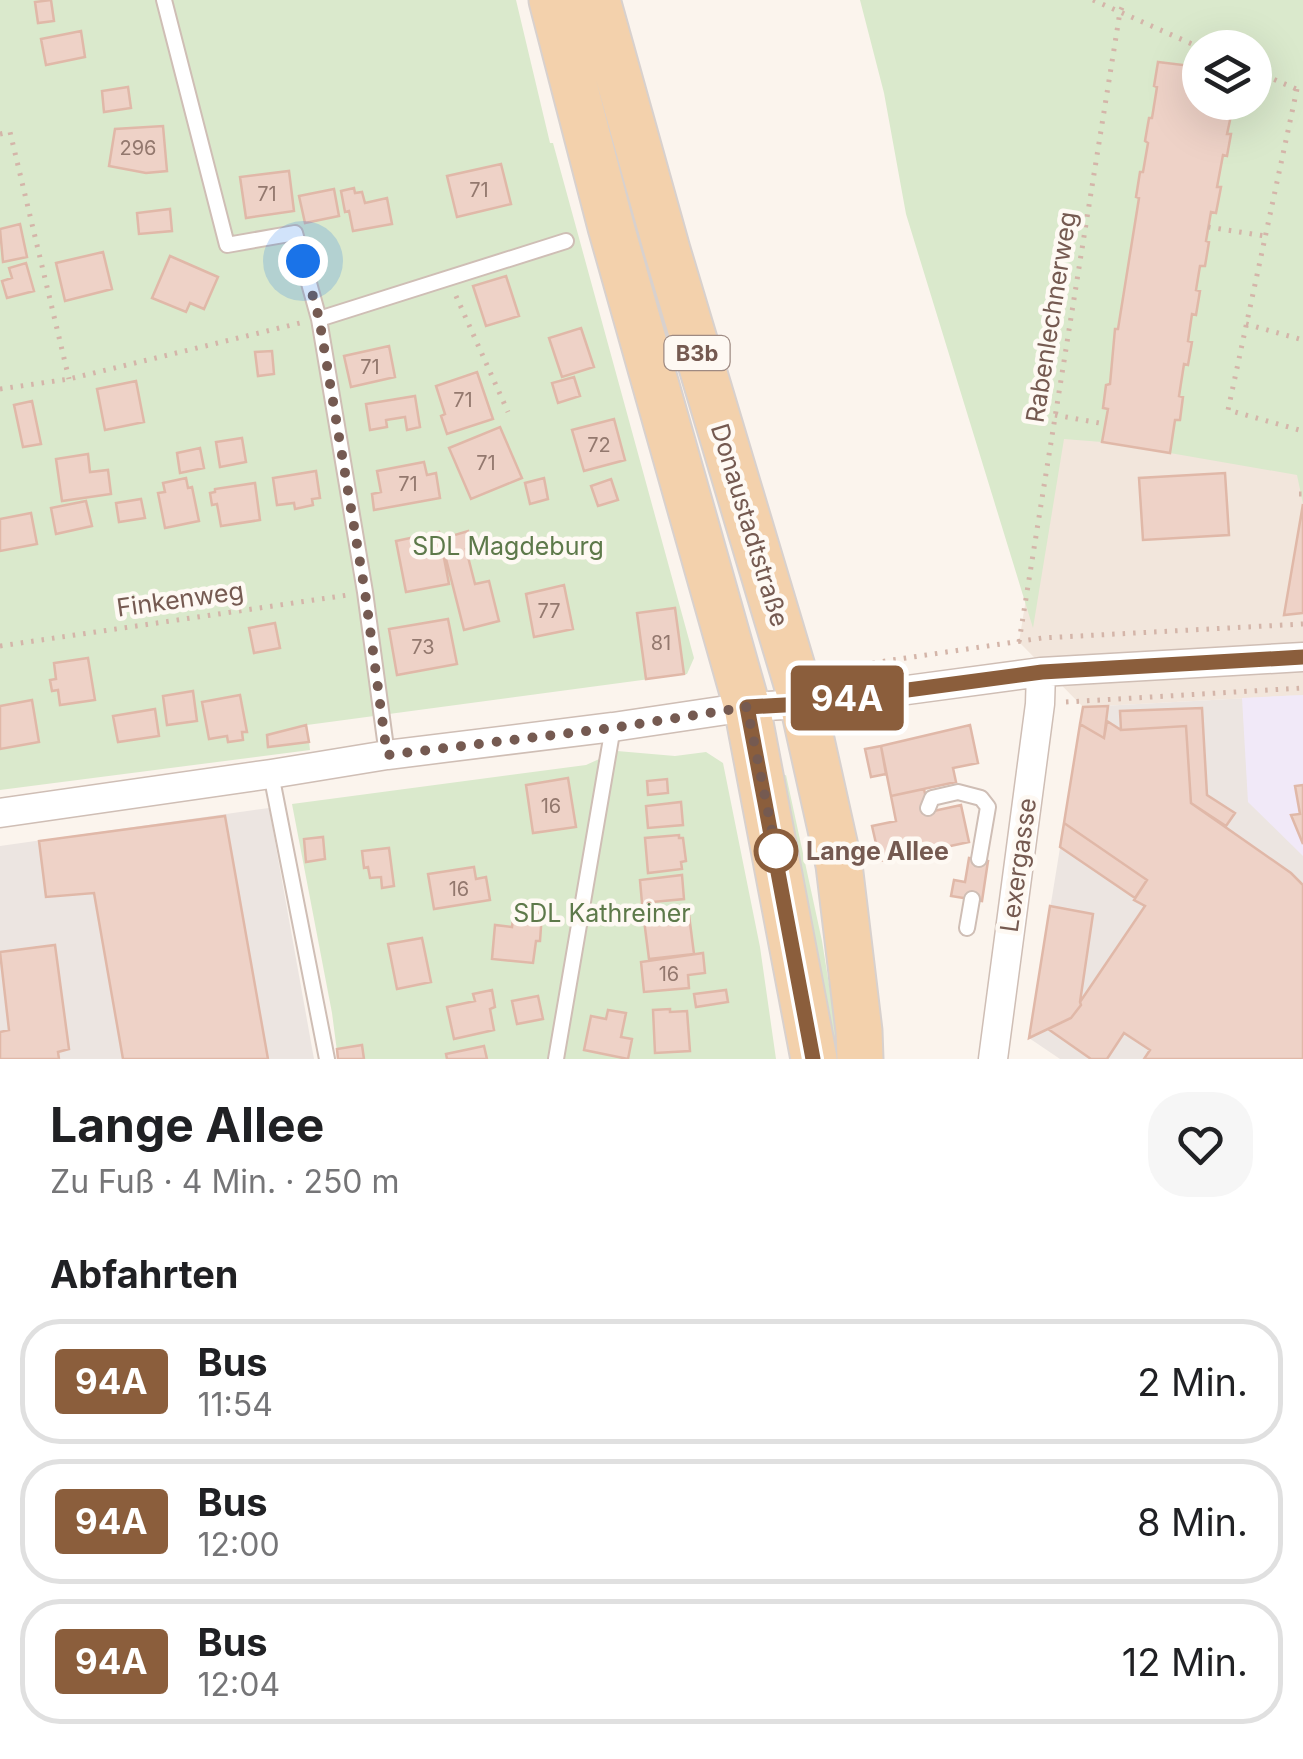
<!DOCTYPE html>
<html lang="de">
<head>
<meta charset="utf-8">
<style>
	:root { --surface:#fff; --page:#f6f6f6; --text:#202124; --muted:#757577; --line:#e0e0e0 }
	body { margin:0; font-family:Inter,sans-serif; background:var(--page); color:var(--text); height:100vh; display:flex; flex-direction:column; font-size:38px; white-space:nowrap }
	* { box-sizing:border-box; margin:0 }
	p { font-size:32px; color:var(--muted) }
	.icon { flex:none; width:55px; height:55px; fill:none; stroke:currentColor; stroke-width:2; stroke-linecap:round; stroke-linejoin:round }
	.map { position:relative; height:1059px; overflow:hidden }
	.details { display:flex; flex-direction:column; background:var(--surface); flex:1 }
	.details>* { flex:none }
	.badge { padding:0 20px; border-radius:8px; font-size:35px; line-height:65px }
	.buttons { position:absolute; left:1182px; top:30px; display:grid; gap:20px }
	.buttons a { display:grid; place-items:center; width:90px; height:90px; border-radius:50%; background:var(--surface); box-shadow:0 10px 40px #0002; font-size:50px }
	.you { position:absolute; width:50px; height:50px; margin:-25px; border:8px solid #fff; border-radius:50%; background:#1a73e8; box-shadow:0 0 0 15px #1a73e833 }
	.map>.badge { position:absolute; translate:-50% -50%; box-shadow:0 0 0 5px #fff }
	h2 { padding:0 50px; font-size:38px; line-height:90px }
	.round { display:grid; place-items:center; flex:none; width:105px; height:105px; border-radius:40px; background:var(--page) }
	.headline { display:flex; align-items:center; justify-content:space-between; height:170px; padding:0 50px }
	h1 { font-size:48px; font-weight:700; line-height:75px }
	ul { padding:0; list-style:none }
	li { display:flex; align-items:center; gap:30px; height:125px; margin:0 20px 15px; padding:0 30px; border:5px solid var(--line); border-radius:40px }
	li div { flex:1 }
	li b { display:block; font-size:38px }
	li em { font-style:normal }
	li .badge { min-width:110px; font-weight:700; text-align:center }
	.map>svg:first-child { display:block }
	.residential { fill:#f2e6dc; fill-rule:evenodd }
	.industrial { fill:#ece5e1 }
	.education { fill:#f1e9f8 }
	.green { fill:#dae9cc }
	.building { fill:#eed2c7; stroke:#e0b8a8; stroke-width:2.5 }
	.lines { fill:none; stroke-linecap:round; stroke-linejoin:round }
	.service-casing { stroke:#cfbeb5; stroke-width:18 }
	.minor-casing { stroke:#cfbeb5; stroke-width:31 }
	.primary-casing { stroke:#d8d1ce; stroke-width:49 }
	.path { stroke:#d4b5a9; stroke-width:5; stroke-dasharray:2.5 8; stroke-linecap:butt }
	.service { stroke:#fff; stroke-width:14 }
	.minor { stroke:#fff; stroke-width:28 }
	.primary { stroke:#f3d1ac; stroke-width:45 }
	.line-casing { stroke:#fff; stroke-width:22 }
	.line { stroke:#8b5e3c; stroke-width:15 }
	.walk { stroke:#755a51; stroke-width:10; stroke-dasharray:0 18 }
	.stop-dot { fill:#fff; stroke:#8b5e3c; stroke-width:5 }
	.labels { text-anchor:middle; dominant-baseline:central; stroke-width:9; stroke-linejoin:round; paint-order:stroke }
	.number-label { font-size:20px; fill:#93786e }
	.shield { fill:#fef9f3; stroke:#9e8a82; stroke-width:2.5 }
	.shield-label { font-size:22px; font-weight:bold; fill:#755a51 }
	.street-label { font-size:25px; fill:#755a51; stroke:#fef9f3 }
	.park-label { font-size:25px; fill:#5d794a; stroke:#fef9f3 }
	.stop-label { font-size:25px; font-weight:bold; fill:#755a51; stroke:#fef9f3; text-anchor:start }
</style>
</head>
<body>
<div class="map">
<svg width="1303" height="1059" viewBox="0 0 1303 1059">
	<rect width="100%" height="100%" fill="#fbf4ed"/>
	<path class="residential" d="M 1303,0 L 1303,695 L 1083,707 L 1019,642 L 1120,13 ZM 1200,48 L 1255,48 L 1255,102 L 1200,102 Z"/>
	<path class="industrial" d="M 1303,695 L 1303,1059 L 1060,1059 L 1029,1038 L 1083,707 Z
		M 269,808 L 314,1059 L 0,1059 L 0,846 Z"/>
	<path class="education" d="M 1303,695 L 1303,856 L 1248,802 L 1242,698 Z"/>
	<path class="green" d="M 0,0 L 516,0 L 550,143 L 553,143 L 694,658 L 687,674 L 307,725 L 310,750 L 0,790 Z
		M 860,0 L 1303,0 L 1303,504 L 1297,475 L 1170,453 L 1184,364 L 1188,364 L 1192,343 L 1188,341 L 1192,314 L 1196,314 L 1199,292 L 1196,290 L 1223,155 L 1227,156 L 1231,135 L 1227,134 L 1234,103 L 1255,102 L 1255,48 L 1200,48 L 1200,67 L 1158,63 L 1154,86 L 1157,87 L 1152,118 L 1148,118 L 1145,141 L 1148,143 L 1143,172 L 1140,173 L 1136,197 L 1139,198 L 1118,329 L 1115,329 L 1110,384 L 1106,386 L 1103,407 L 1108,409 L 1102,442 L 1064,439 L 1033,628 L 906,214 L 884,93 Z
		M 617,751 L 675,756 L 706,752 L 723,763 L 760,947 L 776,1059 L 338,1059 L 332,1013 L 292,804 L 586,765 Z
		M 786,775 L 822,941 L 841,1059 L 834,1059 L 805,888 L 780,777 Z"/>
	<path class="building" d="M 51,0 L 54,21 L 38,23 L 35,2 Z
		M 81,31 L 85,57 L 46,65 L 41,39 Z
		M 1158,62 L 1200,67 L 1200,102 L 1234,102 L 1227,134 L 1231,134 L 1227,156 L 1223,155 L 1217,187 L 1221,187 L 1216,213 L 1211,212 L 1206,241 L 1209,242 L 1205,266 L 1200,266 L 1196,290 L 1200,291 L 1196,315 L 1192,314 L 1188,341 L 1192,342 L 1188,365 L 1184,364 L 1179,396 L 1183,397 L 1180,420 L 1175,420 L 1170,453 L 1102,442 L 1108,409 L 1103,408 L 1106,385 L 1110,384 L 1115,329 L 1118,329 L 1139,198 L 1136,197 L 1140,172 L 1143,172 L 1148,143 L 1145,141 L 1149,118 L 1152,118 L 1157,87 L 1154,86 Z
		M 128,87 L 131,108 L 104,112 L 102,91 Z
		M 163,126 L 167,171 L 146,173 L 109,166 L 115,129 Z
		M 501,164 L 511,204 L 457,217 L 447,176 Z
		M 289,171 L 294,211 L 246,218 L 240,177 Z
		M 354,188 L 355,193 L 362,192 L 365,203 L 387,198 L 392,224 L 353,231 L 349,211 L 345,212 L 341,191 Z
		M 334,189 L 339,216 L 305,223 L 299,196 Z
		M 170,209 L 172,231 L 139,234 L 137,213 Z
		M 20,224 L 27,257 L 3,262 L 0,229 Z
		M 103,252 L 112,289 L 65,301 L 56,263 Z
		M 170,256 L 218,277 L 204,309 L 190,303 L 186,312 L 152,298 Z
		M 26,263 L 34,291 L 7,298 L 2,281 L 12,278 L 9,268 Z
		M 506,276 L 519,316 L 486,326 L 473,286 Z
		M 581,328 L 594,367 L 562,377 L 549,338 Z
		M 389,346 L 395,377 L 351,387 L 344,356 Z
		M 272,351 L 274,374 L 258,376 L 255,352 Z
		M 477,372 L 493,419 L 447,434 L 441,416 L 445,414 L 436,386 Z
		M 574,377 L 580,396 L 558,403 L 552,383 Z
		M 136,381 L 144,422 L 105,430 L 97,389 Z
		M 415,396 L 420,427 L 407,430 L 405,417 L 386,420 L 387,427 L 370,430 L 366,404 Z
		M 32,401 L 41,444 L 23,447 L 14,405 Z
		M 614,419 L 625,460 L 584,471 L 572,430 Z
		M 500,427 L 522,478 L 471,499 L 449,448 Z
		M 242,438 L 246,462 L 220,467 L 216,442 Z
		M 200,448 L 204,468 L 180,473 L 177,453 Z
		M 88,454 L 90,472 L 108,470 L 111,494 L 62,501 L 56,459 Z
		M 424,462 L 427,475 L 436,473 L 440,498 L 374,510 L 372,494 L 381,492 L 377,471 Z
		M 316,471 L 320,498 L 312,499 L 313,505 L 295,509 L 294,503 L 277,505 L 273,478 Z
		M 1225,473 L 1229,535 L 1143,540 L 1139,478 Z
		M 186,478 L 188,488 L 192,487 L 199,521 L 165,528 L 158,493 L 165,492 L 163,483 Z
		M 544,478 L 548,499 L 530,504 L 525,483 Z
		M 611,479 L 618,500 L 598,506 L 591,486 Z
		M 255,483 L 260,520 L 221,526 L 217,504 L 212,505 L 210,493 L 215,492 L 215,489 Z
		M 141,499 L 145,518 L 119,522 L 116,503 Z
		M 86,501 L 92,526 L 56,534 L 51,508 Z
		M 1303,504 L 1303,613 L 1284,615 Z
		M 31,513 L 37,544 L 0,551 L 0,519 Z
		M 468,531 L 472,547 L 466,549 L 475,584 L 489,581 L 499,621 L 464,630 L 441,539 Z
		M 439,532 L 449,584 L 406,592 L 396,541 Z
		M 564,585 L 573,629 L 534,637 L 526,594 Z
		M 675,608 L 684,674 L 646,679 L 637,613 Z
		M 448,619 L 457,664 L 397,675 L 389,629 Z
		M 275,623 L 280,648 L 254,653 L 249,628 Z
		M 88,658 L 95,700 L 60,705 L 58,690 L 52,691 L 50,680 L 56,679 L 54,663 Z
		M 193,691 L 197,721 L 167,725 L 163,696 Z
		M 240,695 L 247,732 L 242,732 L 243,740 L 228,742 L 227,736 L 209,739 L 202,702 Z
		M 32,700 L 39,742 L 0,749 L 0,706 Z
		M 1108,706 L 1104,738 L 1080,724 L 1083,707 Z
		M 1202,708 L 1207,795 L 1235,813 L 1226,826 L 1191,803 L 1186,726 L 1121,730 L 1120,711 Z
		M 155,709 L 159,736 L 118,742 L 113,716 Z
		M 1107,721 L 1121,730 L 1186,726 L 1191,803 L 1291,873 L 1303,885 L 1303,1059 L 1144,1059 L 1150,1050 L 1124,1033 L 1107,1059 L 1091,1059 L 1048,1029 L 1071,1018 L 1081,1005 L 1080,1002 L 1145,906 L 1134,900 L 1147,880 L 1064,823 L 1080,724 L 1104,738 Z
		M 306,725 L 309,742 L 268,747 L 267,735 Z
		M 970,725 L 978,763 L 953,768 L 956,782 L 891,796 L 881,746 Z
		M 881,746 L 886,774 L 871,777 L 865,749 Z
		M 568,778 L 576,827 L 533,833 L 526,785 Z
		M 667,779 L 668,793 L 648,795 L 647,781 Z
		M 1303,785 L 1303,844 L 1291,815 L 1300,814 L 1295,786 Z
		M 924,789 L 929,812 L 961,805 L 969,842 L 880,861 L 872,826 L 896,821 L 891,796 Z
		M 681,802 L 683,825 L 648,828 L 646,806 Z
		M 225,816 L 268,1059 L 123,1059 L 94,893 L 46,897 L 39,841 Z
		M 1064,823 L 1147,880 L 1135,898 L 1060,847 Z
		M 679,835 L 679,838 L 683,838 L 686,861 L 681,862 L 682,869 L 648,873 L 645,838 Z
		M 323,837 L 325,859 L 306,862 L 304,839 Z
		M 389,848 L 394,886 L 382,888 L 381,877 L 370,878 L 368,867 L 364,868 L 362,851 Z
		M 969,858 L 988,861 L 982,901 L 951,896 L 954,880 L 965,882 Z
		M 474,867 L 476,879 L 486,877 L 490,900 L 434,909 L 428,874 Z
		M 682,875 L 684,899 L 642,903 L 640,880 Z
		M 1050,906 L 1093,914 L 1080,1002 L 1081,1005 L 1071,1018 L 1029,1038 Z
		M 514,911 L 542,913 L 540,941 L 536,941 L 533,963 L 492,959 L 495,925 L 512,927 Z
		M 689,915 L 694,954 L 649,959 L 644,920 Z
		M 422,938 L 431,982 L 397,989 L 388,944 Z
		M 55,945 L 69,1049 L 58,1052 L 59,1059 L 0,1059 L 0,1032 L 9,1030 L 0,952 Z
		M 703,953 L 705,973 L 688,975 L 689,988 L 644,992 L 641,962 Z
		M 492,990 L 495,1007 L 490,1009 L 494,1030 L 454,1039 L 447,1007 L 475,1001 L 473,994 Z
		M 726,990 L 728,1002 L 696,1007 L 694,994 Z
		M 538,996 L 543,1019 L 517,1024 L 512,1001 Z
		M 670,1009 L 670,1012 L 687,1011 L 690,1051 L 655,1053 L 653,1010 Z
		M 608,1010 L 626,1013 L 621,1037 L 632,1039 L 628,1059 L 584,1050 L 591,1016 L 606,1019 Z
		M 362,1045 L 364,1059 L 338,1059 L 337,1049 Z
		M 484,1046 L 487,1059 L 447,1059 L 446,1054 Z"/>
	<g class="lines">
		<defs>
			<path id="service" d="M 164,0 L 227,245 L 295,233 L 319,319 L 365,592 L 387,755
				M 319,319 L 566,241
				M 271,774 L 327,1059
				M 928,808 L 932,798 L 958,792 L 981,798 L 988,807 L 979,859
				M 967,928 L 972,899
				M 556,1059 L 613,727"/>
			<path id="minor" d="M 0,813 L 271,774 L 387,755 L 613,727 L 747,707 L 803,704 L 1041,672 L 1303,657
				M 993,1059 L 1040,704 L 1041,672"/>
			<path id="primary" d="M 552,0 L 611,227 L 747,707 L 814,1059
				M 597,0 L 667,250 L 803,704 L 839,865 L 859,1031 L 860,1059"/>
		</defs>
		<use href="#service" class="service-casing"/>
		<use href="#minor" class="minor-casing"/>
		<use href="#primary" class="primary-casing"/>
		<path class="path" d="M 1093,0 L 1201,48
			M 1255,71 L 1303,92
			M 1297,89 L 1228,410 L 1303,431
			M 0,134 L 10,132 L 69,379
			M 1208,227 L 1265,236
			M 456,296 L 508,412
			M 1246,324 L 1303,340
			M 0,389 L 69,379 L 300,323
			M 1055,415 L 1105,424
			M 1299,494 L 1303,494
			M 1019,642 L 1120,12 L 1125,0
			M 0,646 L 348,595
			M 831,669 L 1042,638 L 1303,624
			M 1066,702 L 1303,688"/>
		<use href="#service" class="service"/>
		<use href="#minor" class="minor"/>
		<use href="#primary" class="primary"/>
	</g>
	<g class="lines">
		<defs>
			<path id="line" d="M 813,1059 L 747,707 L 803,704 L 1042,672 L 1303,657"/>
		</defs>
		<use href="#line" class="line-casing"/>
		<use href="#line" class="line"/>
		<path class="walk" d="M 303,261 L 319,318 L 365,592 L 387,755 L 612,728 L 747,707 L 776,851"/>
	</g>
	<circle class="stop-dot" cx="776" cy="851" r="20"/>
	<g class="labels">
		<g class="number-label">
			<text x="138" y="148">296</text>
			<text x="479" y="190">71</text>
			<text x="267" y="194">71</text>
			<text x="370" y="367">71</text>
			<text x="463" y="400">71</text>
			<text x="599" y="445">72</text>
			<text x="486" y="463">71</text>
			<text x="408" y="484">71</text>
			<text x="549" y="611">77</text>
			<text x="661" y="643">81</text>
			<text x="423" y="647">73</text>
			<text x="551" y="806">16</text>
			<text x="459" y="889">16</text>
			<text x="669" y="974">16</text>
		</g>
		<rect class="shield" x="664.5" y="336" width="65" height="34" rx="8"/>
		<g class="shield-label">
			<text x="697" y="353">B3b</text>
		</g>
		<g class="street-label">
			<text transform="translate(1051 317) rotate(-81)">Rabenlechnerweg</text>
			<text transform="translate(750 525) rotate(73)">Donaustadtstraße</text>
			<text transform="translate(180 599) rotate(-8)">Finkenweg</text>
			<text transform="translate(1018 865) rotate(-82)">Lexergasse</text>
		</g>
		<g class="park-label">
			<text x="508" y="546">SDL Magdeburg</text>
			<text x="602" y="913">SDL Kathreiner</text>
		</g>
		<g class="stop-label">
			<text x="806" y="851">Lange Allee</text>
		</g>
	</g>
</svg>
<div class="buttons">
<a><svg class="icon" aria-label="layers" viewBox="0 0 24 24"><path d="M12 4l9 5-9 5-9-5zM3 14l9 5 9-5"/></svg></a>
</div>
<div class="you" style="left:303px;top:261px"></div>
<b class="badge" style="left:847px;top:698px;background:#8b5e3c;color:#fff">94A</b>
</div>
<section class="details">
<div class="headline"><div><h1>Lange Allee</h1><p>Zu Fuß · 4 Min. · 250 m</p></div><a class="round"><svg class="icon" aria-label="heart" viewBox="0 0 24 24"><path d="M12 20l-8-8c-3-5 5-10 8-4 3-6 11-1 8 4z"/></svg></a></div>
<h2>Abfahrten</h2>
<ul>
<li><span class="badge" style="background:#8b5e3c;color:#fff">94A</span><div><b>Bus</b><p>11:54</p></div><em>2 Min.</em></li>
<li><span class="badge" style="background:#8b5e3c;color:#fff">94A</span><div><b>Bus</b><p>12:00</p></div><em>8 Min.</em></li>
<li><span class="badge" style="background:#8b5e3c;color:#fff">94A</span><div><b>Bus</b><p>12:04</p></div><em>12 Min.</em></li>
</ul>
</section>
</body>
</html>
